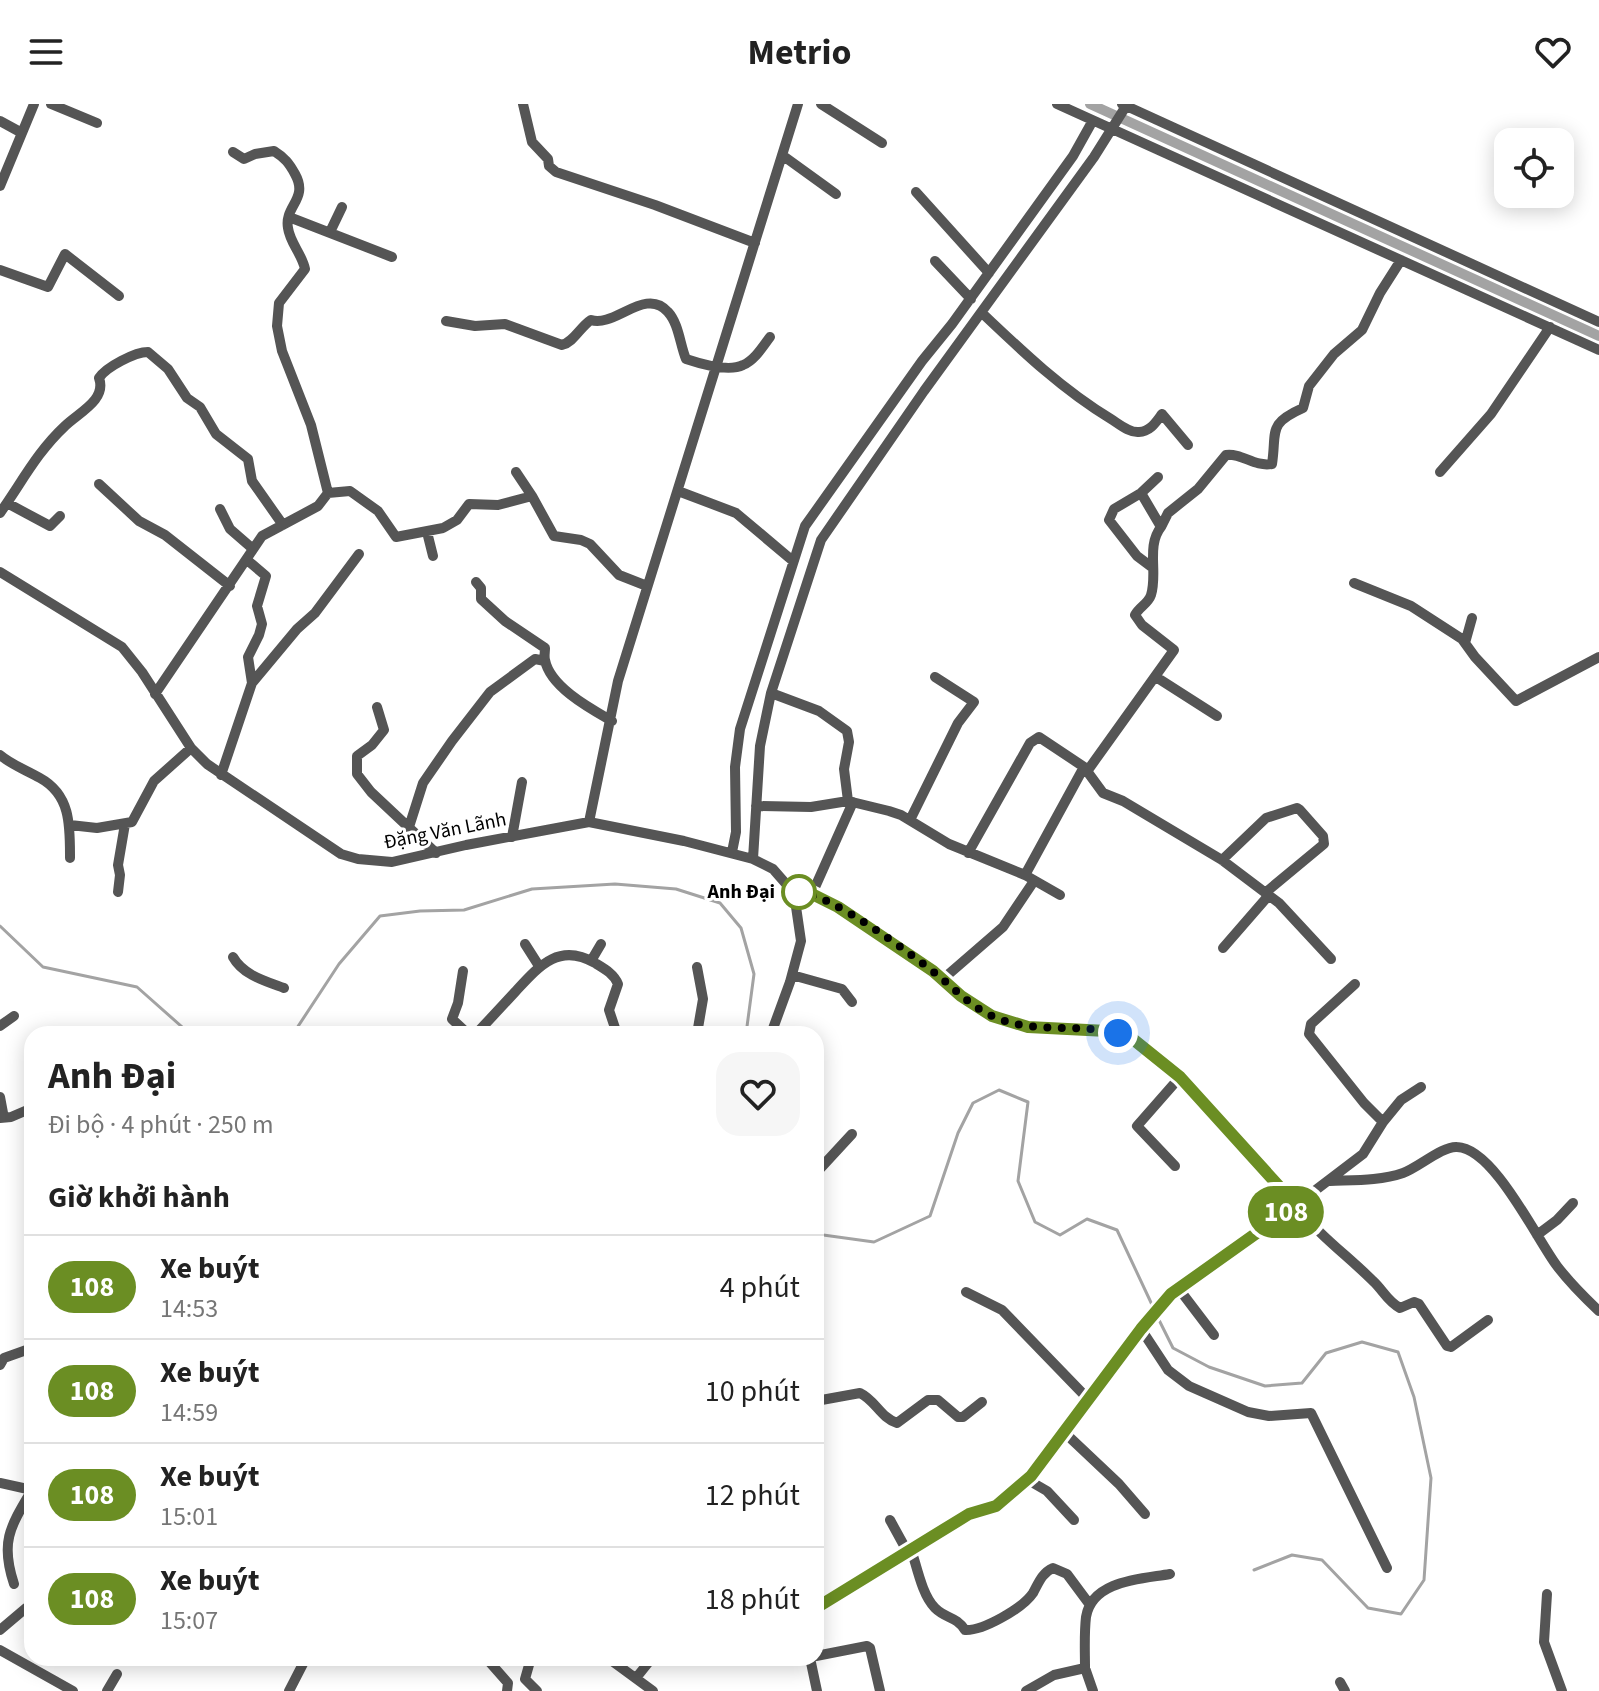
<!DOCTYPE html>
<html lang="vi">
<head>
<meta charset="utf-8">
<style>
	:root { --surface:#fff; --page:#f6f6f6; --text:#222; --muted:#767676; --line:#e0e0e0 }
	body { margin:0; font-family:"Source Sans 3",sans-serif; background:var(--page); color:var(--text); height:100vh; display:flex; flex-direction:column; font-size:30px; white-space:nowrap }
	* { box-sizing:border-box; margin:0 }
	p { font-size:26px; color:var(--muted) }
	.icon { flex:none; width:44px; height:44px; fill:none; stroke:currentColor; stroke-width:2; stroke-linecap:round; stroke-linejoin:round }
	.map { position:relative; flex:1; overflow:hidden }
	.details { position:absolute; left:24px; top:922px; width:800px; height:640px; display:flex; flex-direction:column; background:var(--surface); border-radius:24px; box-shadow:0 4px 20px #0003 }
	.details>* { flex:none }
	.badge { padding:0 16px; border-radius:26px; font-size:28px; line-height:52px }
	.buttons { position:absolute; left:1494px; top:24px; display:grid; gap:16px }
	.buttons a { display:grid; place-items:center; width:80px; height:80px; border-radius:16px; background:var(--surface); box-shadow:0 4px 20px #0003; font-size:40px }
	.you { position:absolute; width:40px; height:40px; margin:-20px; border:6px solid #fff; border-radius:50%; background:#1a73e8; box-shadow:0 0 0 12px #1a73e833 }
	.map>.badge { position:absolute; translate:-50% -50%; box-shadow:0 0 0 4px #fff }
	h2 { padding:0 24px; font-size:30px; line-height:72px }
	.round { display:grid; place-items:center; flex:none; width:84px; height:84px; border-radius:24px; background:var(--page) }
	.overview { display:flex; align-items:center; justify-content:space-between; height:136px; padding:0 24px }
	h1 { font-size:38px; font-weight:700; line-height:60px }
	ul { padding:0; list-style:none }
	li { display:flex; align-items:center; gap:24px; height:104px; padding:0 24px; border-top:2px solid var(--line) }
	li div { flex:1 }
	li b { display:block; font-size:30px }
	li em { font-style:normal }
	li .badge { min-width:88px; font-weight:700; text-align:center }
	header { display:flex; justify-content:space-between; align-items:center; height:104px; padding:0 24px; background:var(--surface); font-size:36px; font-weight:700 }
	.map>svg:first-child { display:block }
	.lines { fill:none; stroke-linecap:round; stroke-linejoin:round }
	.stream { stroke:#a3a3a3; stroke-width:3 }
	.canal { stroke:#a3a3a3; stroke-width:10 }
	.minor { stroke:#555; stroke-width:10 }
	.line-casing { stroke:#fff; stroke-width:18 }
	.line { stroke:#6b8e23; stroke-width:12 }
	.walk { stroke:#000; stroke-width:8; stroke-dasharray:0 14.4 }
	.stop-dot { fill:#fff; stroke:#6b8e23; stroke-width:4 }
	.labels { text-anchor:middle; dominant-baseline:central; stroke-width:6; stroke-linejoin:round; paint-order:stroke }
	.street-label { font-size:20px; fill:#000; stroke:#fff }
	.stop-label { font-size:20px; font-weight:bold; fill:#000; stroke:#fff; text-anchor:end }
</style>
</head>
<body>
<header><svg class="icon" aria-label="menu" viewBox="0 0 24 24"><path d="M4 6h16M4 12h16M4 18h16"/></svg>Metrio<svg class="icon" aria-label="heart" viewBox="0 0 24 24"><path d="M12 20l-8-8c-3-5 5-10 8-4 3-6 11-1 8 4z"/></svg></header>
<div class="map">
<svg width="1599" height="1587" viewBox="0 0 1599 1587">
	<rect width="100%" height="100%" fill="#fff"/>
	<g class="lines">
		<path class="stream" d="M 0,822 L 43,863 L 137,883 L 190,930
			M 293,930 L 339,860 L 380,812 L 420,807 L 464,806 L 532,785 L 615,780 L 676,785 L 720,799 L 741,824 L 754,870 L 746,930
			M 816,1130 L 874,1138 L 930,1112 L 958,1029 L 973,999 L 999,986 L 1028,998 L 1018,1077 L 1035,1118 L 1060,1131 L 1087,1115 L 1117,1126 L 1154,1205
			M 1157,1212 L 1173,1244 L 1209,1263 L 1265,1282 L 1302,1279 L 1326,1249 L 1362,1238 L 1398,1248 L 1414,1293 L 1431,1374 L 1424,1476 L 1401,1510 L 1368,1504 L 1322,1456 L 1292,1451 L 1254,1466"/>
		<path class="canal" d="M 1090,0 L 1599,232"/>
		<path class="minor" d="M 51,0 L 97,19
			M 523,0 L 532,38 L 548,55 L 549,62 L 556,68 L 655,101 L 755,139
			M 821,0 L 882,39
			M 1057,0 L 1599,246
			M 1122,0 L 1599,218
			M 0,17 L 22,29
			M 233,48 L 244,55 L 255,50 L 274,47 C 285,54 289,59 295,70 C 309,95 284,102 288,124 C 290,139 302,150 305,165 L 279,199 L 277,222 L 282,247 L 311,321 L 328,389
			M 782,51 L 836,90
			M 0,82 L 34,0
			M 916,88 L 989,169
			M 289,113 L 392,153
			M 330,128 L 342,103
			M 935,157 L 971,195
			M 0,166 L 48,183 L 65,150 L 119,192
			M 982,209 C 1023,248 1063,286 1111,315 C 1119,320 1129,329 1139,328 C 1150,328 1156,318 1162,310 L 1188,341
			M 446,217 L 475,222 L 505,220 L 562,241 C 574,238 580,223 591,216 C 614,224 646,182 668,208 C 679,220 680,241 686,255 C 701,260 729,268 743,261 C 755,256 763,242 770,233
			M 516,368 L 532,392
			M 1440,368 L 1491,310 L 1550,223
			M 99,380 L 139,417 L 165,431 L 230,482
			M 678,387 L 736,409 L 793,457
			M 7,399 L 50,422 L 60,412
			M 220,405 L 230,425 L 253,445
			M 0,409 C 22,378 37,348 65,322 C 78,309 107,296 99,274 C 106,263 135,248 148,248 L 168,265 L 187,294 L 200,303 L 216,330 L 248,355 L 252,377 L 283,421
			M 1161,423 L 1168,409 L 1198,385 L 1226,351 C 1242,349 1254,363 1272,360 C 1277,327 1267,320 1303,304 L 1309,282 L 1334,250 L 1362,226 L 1380,189 L 1401,156
			M 427,428 L 433,452
			M 247,456 L 266,472 L 257,502 L 262,520 L 259,531 L 248,553 L 252,579
			M 1153,464 L 1137,452 L 1109,416 L 1114,405 L 1141,389 L 1158,373
			M 0,468 L 122,543 L 142,568 L 191,644 L 207,660 L 341,750 L 358,755 L 392,758 L 466,741 L 589,718 L 684,737 L 753,755 L 773,765 L 794,789 L 801,837 L 790,878 L 771,930
			M 476,478 L 481,484 L 481,495 L 505,517 L 545,544 C 545,548 544,552 545,556 C 550,583 591,605 612,617
			M 1354,479 L 1411,502 L 1462,535 L 1475,553 L 1516,597 L 1599,553
			M 1465,539 L 1472,514
			M 1156,573 L 1217,612
			M 771,589 L 819,607 L 847,627 L 849,638 L 844,665 L 848,697
			M 155,590 L 262,432 L 318,402 L 328,389 L 350,387 L 378,407 L 396,433 L 443,424 L 457,416 L 469,400 L 498,401 L 532,392 L 554,432 L 581,436 L 590,440 L 619,471 L 647,482
			M 377,603 L 384,626 L 372,641 L 357,652 L 357,670 L 371,688 L 436,749
			M 0,651 C 12,661 26,666 40,674 C 71,691 70,722 70,754
			M 1088,666 L 1174,546 L 1142,521 L 1135,511 C 1139,503 1148,500 1151,491 C 1158,469 1146,442 1161,423 L 1141,389
			M 221,671 L 252,579 L 297,525 L 315,509 L 359,450
			M 756,702 L 811,703 L 848,697 L 889,707 L 901,711 L 949,740 L 1025,771 L 1060,791
			M 910,716 L 958,619 L 974,598 L 935,573
			M 589,718 L 618,577 L 798,0
			M 70,721 L 97,724 L 132,718 L 154,677 L 191,644
			M 409,723 L 423,679 L 452,637 L 490,588 L 535,555 L 545,557
			M 512,733 L 522,678
			M 732,748 L 736,728 L 735,663 L 740,625 L 805,422 L 922,257 L 952,220 L 1073,52 L 1092,18
			M 968,749 L 1030,639 L 1039,633 L 1084,663 L 1103,689 L 1123,697 L 1222,756 L 1279,799 L 1331,855
			M 753,755 L 760,642 L 771,589 L 821,436 L 924,287 L 1094,53 L 1126,2
			M 1222,756 L 1266,714 L 1297,704 L 1300,706 L 1323,732 L 1324,740 L 1265,789
			M 1025,771 L 1084,663
			M 118,788 L 120,771 L 118,761 L 125,720
			M 794,789 L 812,790 L 838,803 L 933,867 L 973,902 L 992,912 L 1028,923 L 1107,927 L 1134,936 L 1180,973 L 1296,1101 L 1171,1190 L 1141,1225 L 1031,1372 L 996,1402 L 969,1410 L 816,1504
			M 812,790 L 853,698
			M 525,840 L 539,862
			M 1223,844 L 1269,791
			M 233,853 C 243,871 265,877 284,884
			M 591,857 L 601,840
			M 697,863 L 703,895 L 697,930
			M 463,867 L 458,899 L 452,915 L 468,930
			M 792,871 L 842,885 L 852,898
			M 943,875 L 1003,823 L 1034,777
			M 1355,880 L 1311,920 L 1309,930 L 1364,999 L 1383,1018
			M 0,922 L 14,912
			M 476,930 C 489,916 502,902 515,888 C 539,862 559,838 595,859 C 605,865 614,870 618,880 L 609,906 L 617,930
			M 1421,983 L 1401,996 L 1383,1018 L 1363,1050 L 1296,1101 C 1318,1131 1347,1151 1373,1177 C 1383,1186 1387,1197 1400,1204 L 1414,1198 L 1419,1200 L 1447,1242 L 1451,1243 L 1488,1216
			M 0,993 L 3,1009 L 0,1014
			M 0,1014 L 11,1013 L 32,1004
			M 1175,1062 L 1137,1022 L 1180,973
			M 816,1069 L 852,1030
			M 1330,1077 C 1353,1076 1380,1077 1403,1069 C 1418,1064 1442,1042 1457,1043 C 1494,1044 1537,1136 1557,1162 C 1570,1179 1584,1193 1599,1207
			M 1537,1131 L 1557,1116 L 1573,1099
			M 1179,1185 L 1214,1231
			M 966,1188 L 1002,1206 L 1090,1297
			M 1141,1225 L 1168,1266 L 1189,1282 L 1248,1308 L 1269,1312 L 1311,1309 L 1387,1464
			M 0,1261 L 4,1254 L 32,1244
			M 816,1297 L 860,1289 C 875,1296 881,1314 897,1319 L 928,1296 L 938,1296 L 958,1313 L 963,1313 L 982,1298
			M 1065,1329 L 1119,1380 L 1145,1410
			M 1028,1376 L 1047,1387 L 1074,1416
			M 0,1379 L 32,1386
			M 890,1416 L 907,1447
			M 911,1445 C 917,1463 922,1491 935,1504 C 946,1515 956,1512 965,1526 C 983,1527 1023,1504 1033,1489 C 1039,1478 1042,1469 1053,1464 L 1067,1470 L 1090,1501
			M 14,1480 C 0,1438 10,1423 32,1386
			M 1547,1490 L 1544,1538 L 1562,1587
			M 0,1526 L 26,1504
			M 0,1546 L 73,1587
			M 816,1552 L 867,1542 L 870,1544 L 880,1587
			M 486,1554 L 508,1579 L 507,1587
			M 531,1554 L 525,1575 L 537,1587
			M 608,1554 L 653,1587
			M 810,1554 L 817,1587
			M 1085,1564 L 1093,1587
			M 636,1574 L 652,1554
			M 1340,1578 L 1345,1587
			M 107,1587 L 117,1570
			M 289,1587 L 306,1554
			M 1026,1587 L 1054,1571 L 1085,1564 C 1085,1548 1084,1530 1086,1513 C 1092,1476 1142,1475 1170,1470"/>
	</g>
	<g class="lines">
		<defs>
			<path id="line" d="M 794,789 L 812,790 L 838,803 L 933,867 L 961,892 L 992,912 L 1028,923 L 1107,927 L 1134,936 L 1180,973 L 1296,1101 L 1171,1190 L 1141,1225 L 1031,1372 L 996,1402 L 969,1410 L 816,1504"/>
		</defs>
		<use href="#line" class="line-casing"/>
		<use href="#line" class="line"/>
		<path class="walk" d="M 799,788 C 832,791 909,848 936,870 C 954,884 969,901 990,911 C 1030,931 1076,919 1118,929"/>
	</g>
	<circle class="stop-dot" cx="799" cy="788" r="16"/>
	<g class="labels">
		<g class="street-label">
			<text transform="translate(445 727) rotate(-11)">Đặng Văn Lãnh</text>
		</g>
		<g class="stop-label">
			<text x="775" y="788">Anh Đại</text>
		</g>
	</g>
</svg>
<div class="buttons">
<a><svg class="icon" aria-label="locate" viewBox="0 0 24 24"><circle cx="12" cy="12" r="6"/><path d="M12 2v4M12 18v4M2 12h4M18 12h4"/></svg></a>
</div>
<div class="you" style="left:1118px;top:929px"></div>
<b class="badge" style="left:1286px;top:1108px;background:#6b8e23;color:#fff">108</b>
<section class="details">
<div class="overview"><div><h1>Anh Đại</h1><p>Đi bộ · 4 phút · 250 m</p></div><a class="round"><svg class="icon" aria-label="heart" viewBox="0 0 24 24"><path d="M12 20l-8-8c-3-5 5-10 8-4 3-6 11-1 8 4z"/></svg></a></div>
<h2>Giờ khởi hành</h2>
<ul>
<li><span class="badge" style="background:#6b8e23;color:#fff">108</span><div><b>Xe buýt</b><p>14:53</p></div><em>4 phút</em></li>
<li><span class="badge" style="background:#6b8e23;color:#fff">108</span><div><b>Xe buýt</b><p>14:59</p></div><em>10 phút</em></li>
<li><span class="badge" style="background:#6b8e23;color:#fff">108</span><div><b>Xe buýt</b><p>15:01</p></div><em>12 phút</em></li>
<li><span class="badge" style="background:#6b8e23;color:#fff">108</span><div><b>Xe buýt</b><p>15:07</p></div><em>18 phút</em></li>
</ul>
</section>
</div>
</body>
</html>
